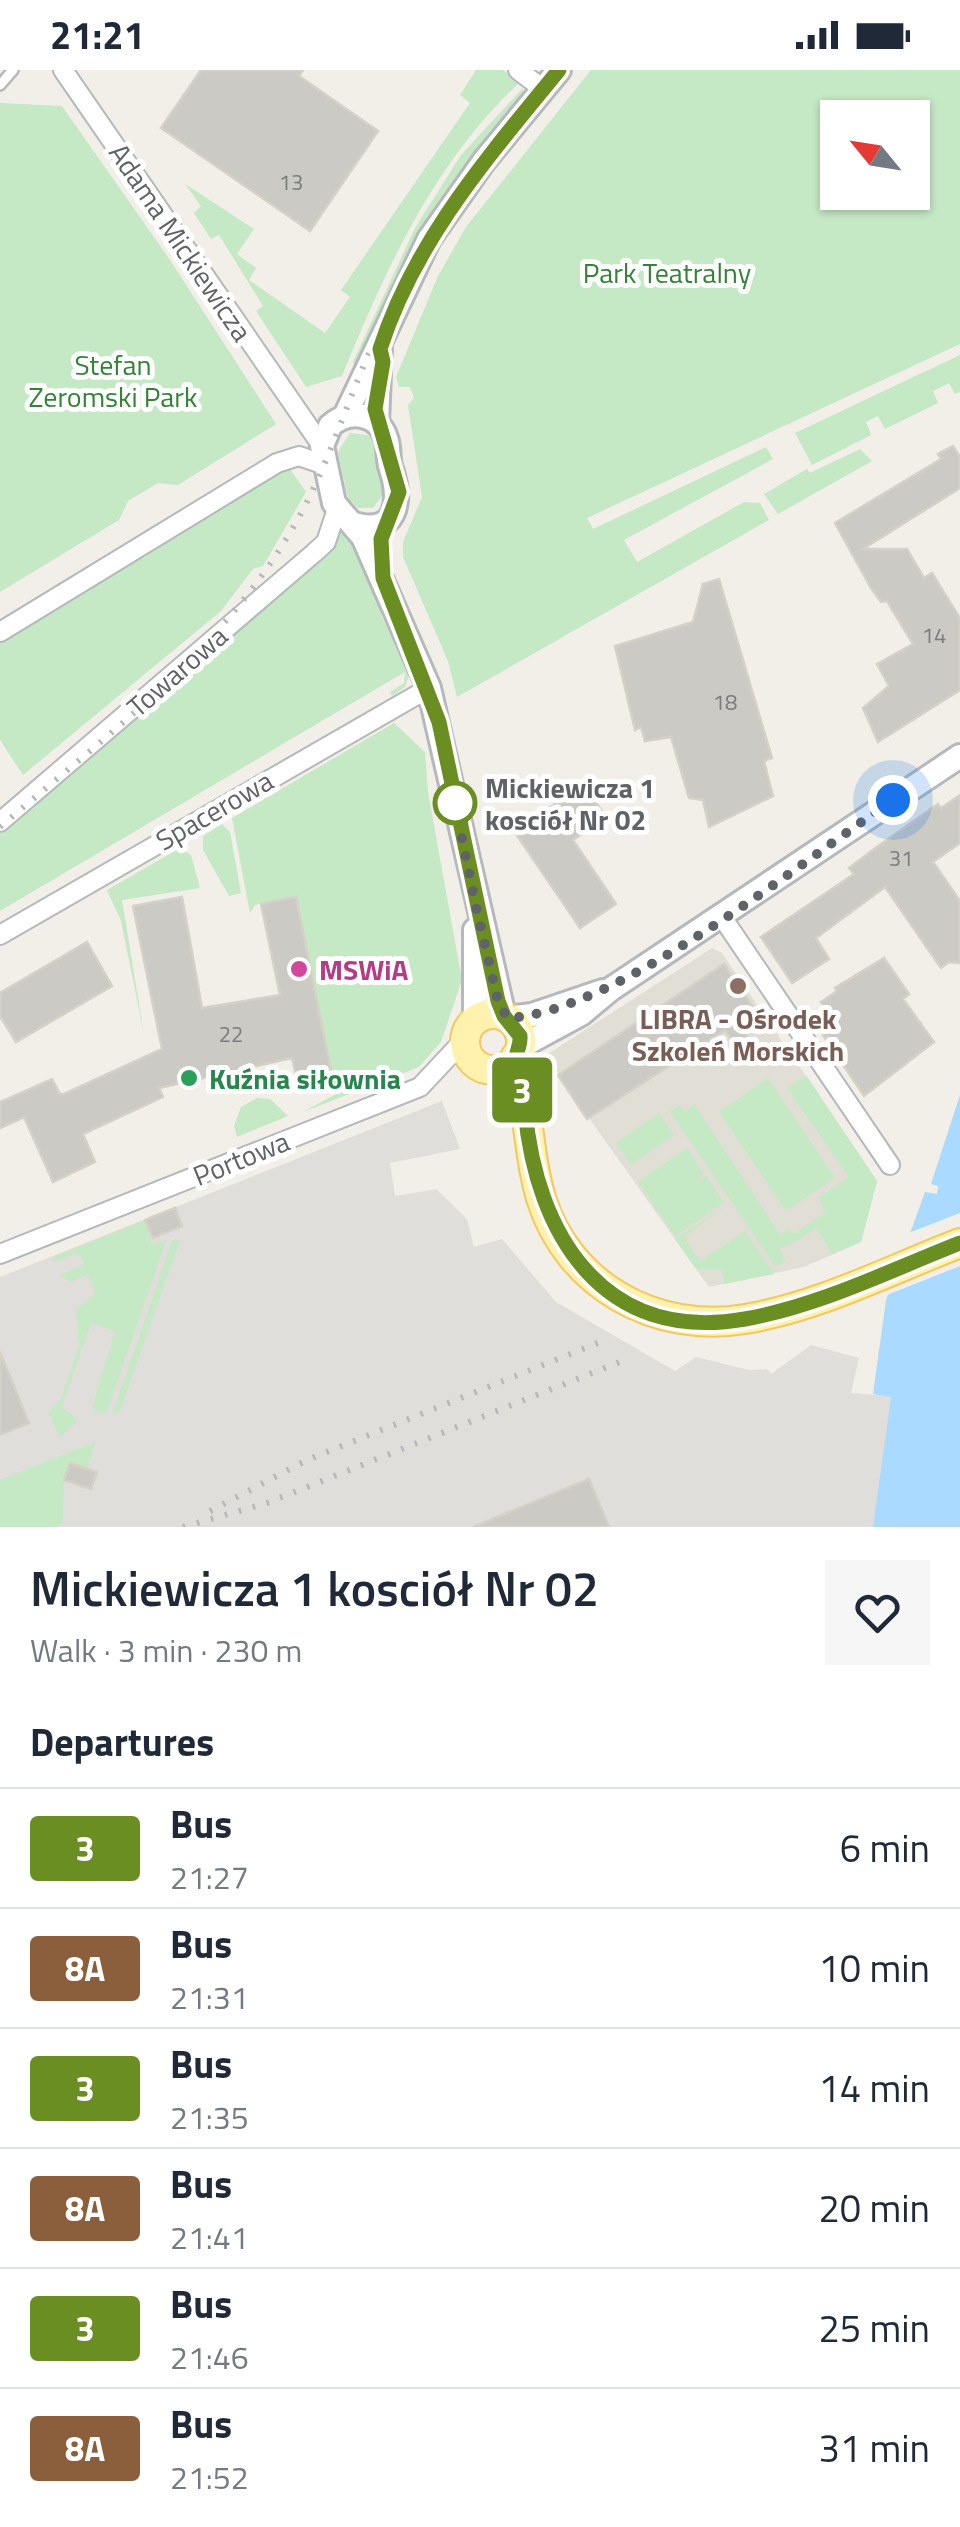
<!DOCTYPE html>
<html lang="en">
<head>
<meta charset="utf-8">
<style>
	:root { --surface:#fff; --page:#f6f6f7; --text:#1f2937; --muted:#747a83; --line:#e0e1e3 }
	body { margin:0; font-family:"Titillium Web",sans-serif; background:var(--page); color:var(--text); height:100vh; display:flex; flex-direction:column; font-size:38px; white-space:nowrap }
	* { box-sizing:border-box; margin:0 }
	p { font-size:32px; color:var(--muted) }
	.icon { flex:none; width:55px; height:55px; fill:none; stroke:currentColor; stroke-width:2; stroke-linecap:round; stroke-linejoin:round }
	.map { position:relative; height:1457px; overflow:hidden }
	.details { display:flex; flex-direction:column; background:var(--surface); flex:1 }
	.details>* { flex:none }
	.badge { padding:0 20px; border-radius:8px; font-size:35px; line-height:65px }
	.needle { width:65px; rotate:300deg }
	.controls { position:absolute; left:820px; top:30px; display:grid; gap:20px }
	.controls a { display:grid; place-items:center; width:110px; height:110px; border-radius:0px; background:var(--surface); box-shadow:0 2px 8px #0004; font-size:50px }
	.you { position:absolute; width:50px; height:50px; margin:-25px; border:8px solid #fff; border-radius:50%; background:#1a73e8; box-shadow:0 0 0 15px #1a73e833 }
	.map>.badge { position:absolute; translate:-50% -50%; box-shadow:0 0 0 5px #fff }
	h2 { padding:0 30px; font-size:38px; line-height:90px }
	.round { display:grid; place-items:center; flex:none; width:105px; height:105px; border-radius:0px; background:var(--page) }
	.headline { display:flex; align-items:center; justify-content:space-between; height:170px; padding:0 30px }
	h1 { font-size:48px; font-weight:600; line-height:75px }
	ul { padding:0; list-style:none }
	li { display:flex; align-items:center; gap:30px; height:120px; padding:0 30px; border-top:2px solid var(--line) }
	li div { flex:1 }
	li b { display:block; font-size:38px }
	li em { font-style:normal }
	li .badge { min-width:110px; font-weight:700; text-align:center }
	.status { display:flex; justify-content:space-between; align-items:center; height:70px; padding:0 50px; background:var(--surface); direction:ltr }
	.status svg { height:28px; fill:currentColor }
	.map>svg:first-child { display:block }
	.industrial { fill:#e0deda }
	.education { fill:#e1ded6 }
	.green { fill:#c5e8c5; fill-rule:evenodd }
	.water { fill:#aadaff }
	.pier { fill:#f1efe8 }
	.building { fill:#cccac5; stroke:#d6d1c6; stroke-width:2.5 }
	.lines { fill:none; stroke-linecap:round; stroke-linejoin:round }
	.service-casing { stroke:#b5b8bc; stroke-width:14 }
	.minor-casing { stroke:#b5b8bc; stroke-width:22 }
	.tertiary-casing { stroke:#b5b8bc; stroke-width:28 }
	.primary-casing { stroke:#f2c960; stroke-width:32 }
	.service { stroke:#fff; stroke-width:9 }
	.minor { stroke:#fff; stroke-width:18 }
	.tertiary { stroke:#fff; stroke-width:22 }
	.primary { stroke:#fff2af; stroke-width:28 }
	.rail { stroke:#b6b7b8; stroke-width:6; stroke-dasharray:2.5 12; stroke-linecap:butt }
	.line-casing { stroke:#fff; stroke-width:22 }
	.line { stroke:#6b8e23; stroke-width:15 }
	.walk { stroke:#5f6368; stroke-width:10; stroke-dasharray:0 18 }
	.stop-dot { fill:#fff; stroke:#6b8e23; stroke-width:5 }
	.hotel-dot { fill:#d1479c; stroke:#fff; stroke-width:4 }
	.education-dot { fill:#8d6e63; stroke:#fff; stroke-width:4 }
	.leisure-dot { fill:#2e9e5b; stroke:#fff; stroke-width:4 }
	.labels { text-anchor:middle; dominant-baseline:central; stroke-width:10; stroke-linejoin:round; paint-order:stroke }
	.number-label { font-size:22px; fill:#7a7d7f }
	.street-label { font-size:28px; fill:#5f6368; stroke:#fff }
	.park-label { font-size:28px; fill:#348238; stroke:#fff }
	.stop-label { font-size:28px; font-weight:bold; fill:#5f6368; stroke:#fff; text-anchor:start }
	.hotel-label { font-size:28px; font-weight:bold; fill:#b23c85; stroke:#fff; text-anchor:start }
	.education-label { font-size:28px; font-weight:bold; fill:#785e54; stroke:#fff }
	.leisure-label { font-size:28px; font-weight:bold; fill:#27864d; stroke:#fff; text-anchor:start }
</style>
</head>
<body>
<div class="status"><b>21:21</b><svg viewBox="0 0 49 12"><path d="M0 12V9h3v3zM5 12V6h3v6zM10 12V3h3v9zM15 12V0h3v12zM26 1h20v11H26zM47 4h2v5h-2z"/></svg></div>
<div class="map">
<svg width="960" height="1457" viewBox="0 0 960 1457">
	<rect width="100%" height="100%" fill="#f1efe8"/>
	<path class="industrial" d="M 442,1031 L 460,1079 L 390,1093 L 395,1126 L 436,1119 L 467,1149 L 474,1177 L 502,1169 L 556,1232 L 675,1301 L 696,1287 L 749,1300 L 767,1299 L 771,1304 L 811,1275 L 859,1288 L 851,1323 L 891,1326 L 960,1457 L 0,1457 L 0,1207 Z"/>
	<path class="education" d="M 712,878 L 722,883 L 877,1111 L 861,1172 L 804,1197 L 709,1217 L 545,986 Z"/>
	<path class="green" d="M 476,0 L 503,0 L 520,12 C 435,91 385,200 342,306 L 306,317 L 256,241 L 263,236 L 219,165 L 211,169 L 194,143 L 201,136 L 185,114 L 254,159 L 237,184 L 256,198 L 249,210 L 325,263 L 350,227 L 341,220 L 470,33 L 460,25 Z
		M 591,0 L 960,0 L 960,274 L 587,448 L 593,459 L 766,377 L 773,389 L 624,470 L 637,492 L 744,432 L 760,433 L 769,450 L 457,627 L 448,591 L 403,487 L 403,472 L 422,427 L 408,335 L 414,328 L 410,317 L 399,317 L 396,307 L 438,206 L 466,157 ZM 838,48 L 912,48 L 912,122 L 838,122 Z
		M 523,18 L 522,30 L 440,134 L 355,299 L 353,292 L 415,158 L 461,85 Z
		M 0,33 L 62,36 L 170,190 L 276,354 L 178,415 L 158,413 L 128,431 L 119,450 L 0,522 Z
		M 960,285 L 960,322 L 955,324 L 949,313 L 933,321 L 938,333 L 885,359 L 878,346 L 866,352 L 871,365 L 812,395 L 795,363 Z
		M 350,363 L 368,365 L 374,372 L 385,422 L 373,438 L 358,438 L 348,428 L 338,382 Z
		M 860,379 L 872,391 L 778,444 L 764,424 L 807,399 L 810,403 Z
		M 288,396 L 306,422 L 263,496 L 253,499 L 221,541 L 23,705 L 0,670 L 0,569 L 146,481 L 143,489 L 155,476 Z
		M 341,461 L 361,478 L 382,547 L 410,602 L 405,617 L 392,626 L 390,622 L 404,613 L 405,602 L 0,841 L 0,763 L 319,489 Z
		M 394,653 L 425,682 L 428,722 L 462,910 L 441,972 L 419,997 L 303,1042 L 336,1024 L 296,827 L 255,835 L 250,843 L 232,748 Z
		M 222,754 L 230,762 L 241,823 L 229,826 L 203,780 L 203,766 Z
		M 180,778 L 191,785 L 200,818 L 122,830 L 144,964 L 121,851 L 107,820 Z
		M 806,1005 L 877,1111 L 861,1172 L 832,1184 L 817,1159 L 779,1180 L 786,1191 L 776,1197 L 670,1042 L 679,1035 L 685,1042 L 695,1035 L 780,1165 L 789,1159 L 794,1164 L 826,1142 L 818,1128 L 849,1107 L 787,1018 Z
		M 768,1008 L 835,1108 L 786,1141 L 719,1042 Z
		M 270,1029 L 288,1046 L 237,1067 L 234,1056 L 241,1037 L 257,1028 Z
		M 659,1043 L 674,1065 L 631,1095 L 616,1073 Z
		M 687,1078 L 704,1104 L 693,1115 L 706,1106 L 724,1132 L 675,1166 L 638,1112 Z
		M 726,1135 L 684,1167 L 700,1191 L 745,1161 L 774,1204 L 725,1214 L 722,1199 L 696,1199 L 675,1169 Z
		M 145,1150 L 152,1174 L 166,1171 L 106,1344 L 92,1338 L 115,1261 L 91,1253 L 62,1336 L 78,1351 L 59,1367 L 49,1342 L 61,1329 L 79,1277 L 76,1239 L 96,1223 L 88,1204 L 70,1212 L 59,1205 L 84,1195 L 81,1187 L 75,1184 L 55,1192 L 54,1187 Z
		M 180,1170 L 120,1341 L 112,1345 L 172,1171 Z
		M 96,1372 L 87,1398 L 70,1393 L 64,1410 L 63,1452 L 56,1457 L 0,1457 L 0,1410 Z"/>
	<path class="water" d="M 960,1025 L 960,1457 L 873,1457 L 891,1327 L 873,1324 L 886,1230 L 925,1122 L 937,1124 L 938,1116 L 931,1114 Z"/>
	<path class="pier" d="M 960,1143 L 960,1196 L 882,1227 L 906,1164 Z"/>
	<path class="building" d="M 201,0 L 303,0 L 299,6 L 378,61 L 310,161 L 161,58 Z
		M 953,376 L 960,387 L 960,418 L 863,479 L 907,479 L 924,508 L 932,503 L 960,548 L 960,620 L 878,672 L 863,638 L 889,616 L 877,594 L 913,574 L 887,531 L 881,532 L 871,518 L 835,453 L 941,389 L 938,384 Z
		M 719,509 L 772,688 L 764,691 L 773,726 L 709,757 L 703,730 L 689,728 L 671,667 L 645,671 L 641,657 L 635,660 L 615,576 L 693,552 L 703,514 Z
		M 584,715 L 606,747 L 573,770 L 616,834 L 580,858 L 514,761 Z
		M 960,725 L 960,773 L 933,792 L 960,831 L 960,893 L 949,892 L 941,898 L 885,817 L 816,868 L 829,889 L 792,913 L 761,867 L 854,804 L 849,798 L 874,779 L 938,734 L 941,738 Z
		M 182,827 L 202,938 L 280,925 L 261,834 L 296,827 L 331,1001 L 297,1009 L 292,988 L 159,1018 L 163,1027 L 83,1064 L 95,1092 L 53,1112 L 24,1047 L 0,1058 L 0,1032 L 52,1009 L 60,1024 L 64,1024 L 162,979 L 133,836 Z
		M 87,872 L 112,916 L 16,972 L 0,946 L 0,923 Z
		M 884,888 L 909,924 L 903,929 L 934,972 L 864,1026 L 823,965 L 837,955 L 821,932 L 837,921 L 835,918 Z
		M 724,894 L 755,940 L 742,946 L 751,960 L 745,963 L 748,967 L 736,976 L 725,960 L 587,1049 L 558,1005 Z
		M 175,1138 L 182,1156 L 153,1168 L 145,1150 Z
		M 0,1282 L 29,1353 L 0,1365 Z
		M 70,1393 L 97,1402 L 91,1419 L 64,1410 Z
		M 589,1409 L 609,1457 L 473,1457 Z"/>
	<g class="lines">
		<defs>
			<path id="service" d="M 0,15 L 13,0"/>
			<path id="minor" d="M 63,0 L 322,376
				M 518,0 L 543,19
				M 0,562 L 277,393 L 299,386 L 325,395
				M 0,752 L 314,483 L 326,472 L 337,439
				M 722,847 L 890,1095
				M 0,865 L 429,618
				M 0,1184 L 420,1017 L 465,969"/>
			<path id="tertiary" d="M 345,346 L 429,169 L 484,91 L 559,0
				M 377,353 L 380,279
				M 351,453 C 397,468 402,432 391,399 C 387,389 390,378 386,368 C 378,342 348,339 330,356 L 322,376 L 334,433 L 363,467 L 429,618 L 504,946
				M 507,948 L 532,945 L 603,921
				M 475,950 L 475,860
				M 520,977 L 581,944 L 611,919 L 960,686"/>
			<path id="primary" d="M465 972a28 28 0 1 1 56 0a28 28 0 1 1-56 0Z
				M 516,986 C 517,1001 522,1016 524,1031 C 530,1064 531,1096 541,1128 C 568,1216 656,1264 745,1249 C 818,1237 890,1200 960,1173"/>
		</defs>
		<use href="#service" class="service-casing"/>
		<use href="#minor" class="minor-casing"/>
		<use href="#tertiary" class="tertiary-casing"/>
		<use href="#primary" class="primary-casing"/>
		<use href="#service" class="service"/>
		<use href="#minor" class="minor"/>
		<use href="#tertiary" class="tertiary"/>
		<use href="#primary" class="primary"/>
		<path class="rail" d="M 0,757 C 106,666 219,583 291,461 C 321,411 339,356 361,302 C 409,188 467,84 559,0
			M 210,1441 L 307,1390 L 600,1272
			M 183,1457 L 267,1433 L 627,1289"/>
	</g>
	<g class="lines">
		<defs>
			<path id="line" d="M 559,0 C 488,87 415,170 380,279 L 383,292 L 375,339 L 399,422 L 381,469 L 383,508 L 439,652 L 498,931 L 504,946 L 520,966 C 521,974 517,979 516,988 C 514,1004 524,1024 525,1040 C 536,1164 603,1274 745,1249 C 819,1236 891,1200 960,1173"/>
		</defs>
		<use href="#line" class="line-casing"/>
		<use href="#line" class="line"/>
		<path class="walk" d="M 455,733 L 476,837 L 498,931 L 507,948 C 614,944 800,793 893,730"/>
	</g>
	<circle class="stop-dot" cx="455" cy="733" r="20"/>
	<circle class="hotel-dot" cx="299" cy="899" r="10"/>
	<circle class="education-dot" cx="738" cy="916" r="10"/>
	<circle class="leisure-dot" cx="189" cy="1008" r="10"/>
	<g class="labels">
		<g class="number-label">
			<text x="291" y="112">13</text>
			<text x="934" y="565">14</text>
			<text x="725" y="632">18</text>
			<text x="901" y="788">31</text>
			<text x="231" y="964">22</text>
		</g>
		<g class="street-label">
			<text transform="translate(181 172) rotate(56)">Adama Mickiewicza</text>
			<text transform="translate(177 601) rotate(-41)">Towarowa</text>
			<text transform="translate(214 740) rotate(-30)">Spacerowa</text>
			<text transform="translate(241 1088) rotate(-22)">Portowa</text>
		</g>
		<g class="park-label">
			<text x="667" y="202">Park Teatralny</text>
			<text x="113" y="294">Stefan<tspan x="113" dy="32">Zeromski Park</tspan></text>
		</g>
		<g class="stop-label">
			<text x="485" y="717">Mickiewicza 1<tspan x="485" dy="32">kosciół Nr 02</tspan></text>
		</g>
		<g class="hotel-label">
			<text x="319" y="899">MSWiA</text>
		</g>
		<g class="education-label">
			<text x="738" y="948">LIBRA - Ośrodek<tspan x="738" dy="32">Szkoleń Morskich</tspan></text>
		</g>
		<g class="leisure-label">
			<text x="209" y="1008">Kuźnia siłownia</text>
		</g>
	</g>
</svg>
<div class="controls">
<a><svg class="needle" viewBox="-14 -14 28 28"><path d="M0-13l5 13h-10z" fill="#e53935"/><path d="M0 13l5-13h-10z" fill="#747a83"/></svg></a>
</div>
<div class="you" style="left:893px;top:730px"></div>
<b class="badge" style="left:522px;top:1020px;background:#6b8e23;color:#fff">3</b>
</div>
<section class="details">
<div class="headline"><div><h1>Mickiewicza 1 kosciół Nr 02</h1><p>Walk · 3 min · 230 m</p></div><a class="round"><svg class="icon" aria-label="heart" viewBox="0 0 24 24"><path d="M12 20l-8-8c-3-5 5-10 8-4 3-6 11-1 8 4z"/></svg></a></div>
<h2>Departures</h2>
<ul>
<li><span class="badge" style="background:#6b8e23;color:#fff">3</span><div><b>Bus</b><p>21:27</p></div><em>6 min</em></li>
<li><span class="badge" style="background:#8b5e3c;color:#fff">8A</span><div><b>Bus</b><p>21:31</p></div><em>10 min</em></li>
<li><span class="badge" style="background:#6b8e23;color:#fff">3</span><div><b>Bus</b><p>21:35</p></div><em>14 min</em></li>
<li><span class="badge" style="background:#8b5e3c;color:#fff">8A</span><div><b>Bus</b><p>21:41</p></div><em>20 min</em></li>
<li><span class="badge" style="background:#6b8e23;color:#fff">3</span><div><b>Bus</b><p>21:46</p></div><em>25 min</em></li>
<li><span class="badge" style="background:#8b5e3c;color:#fff">8A</span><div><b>Bus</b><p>21:52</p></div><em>31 min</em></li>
</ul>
</section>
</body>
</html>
